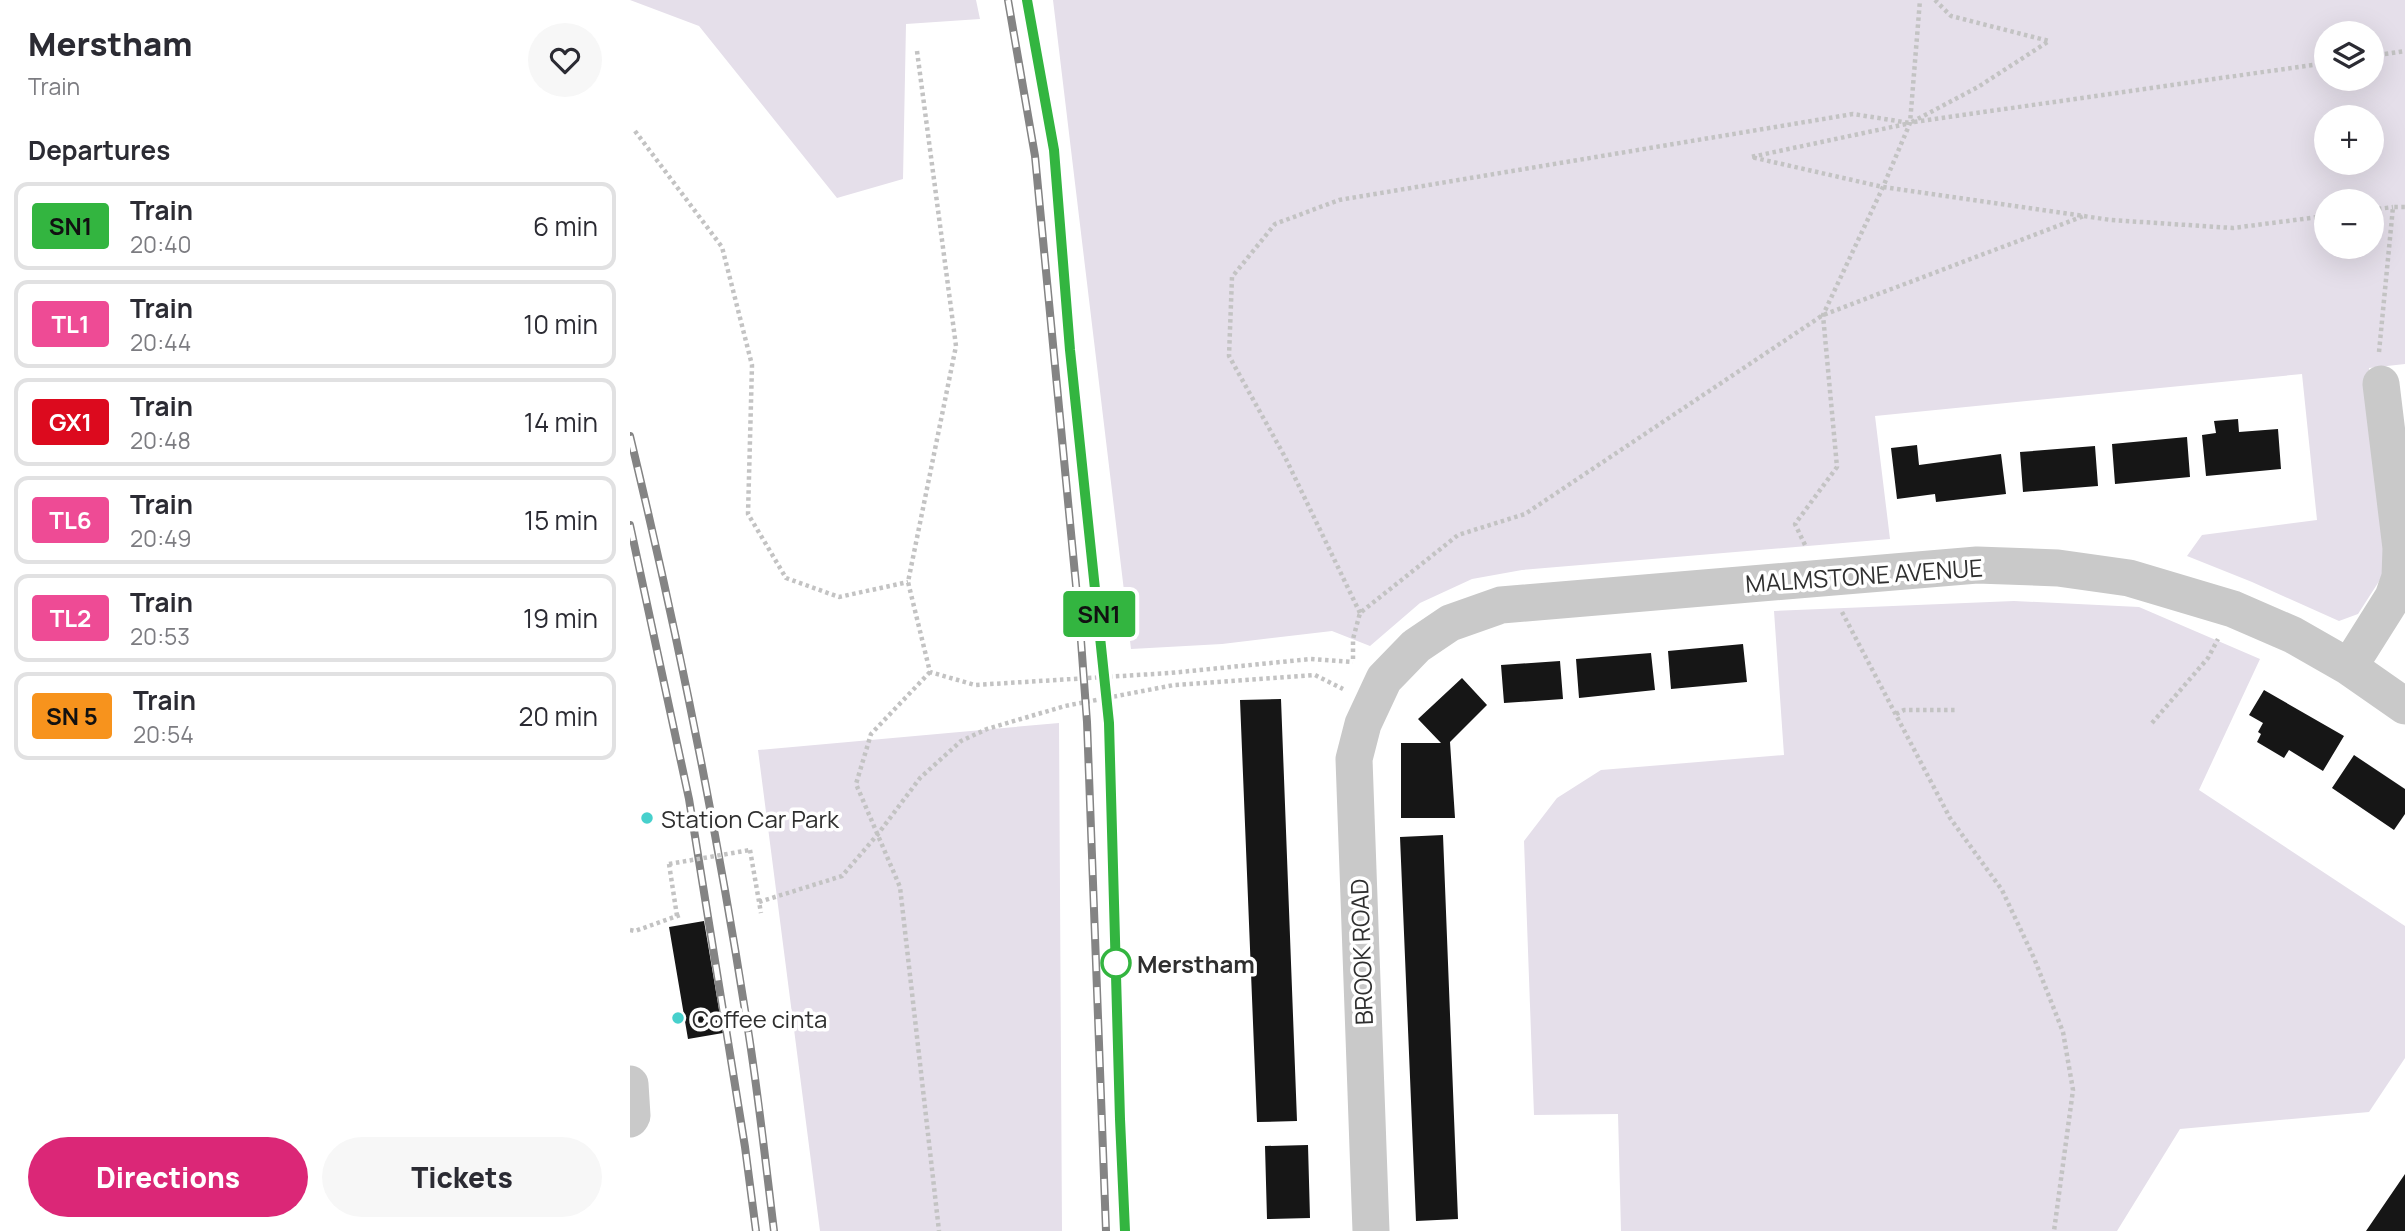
<!DOCTYPE html>
<html lang="en">
<head>
<meta charset="utf-8">
<style>
	:root { --surface:#fff; --page:#f7f7f7; --text:#2b2b33; --muted:#7c7c81; --line:#e1e1e2; --accent:#db2777 }
	body { margin:0; font-family:Manrope,sans-serif; background:var(--page); color:var(--text); height:100vh; display:flex; flex-direction:column; font-size:26px; white-space:nowrap }
	* { box-sizing:border-box; margin:0 }
	p { font-size:23px; color:var(--muted) }
	.icon { flex:none; width:38px; height:38px; fill:none; stroke:currentColor; stroke-width:2; stroke-linecap:round; stroke-linejoin:round }
	.map { position:relative; flex:1; overflow:hidden }
	.drawer { display:flex; flex-direction:column; background:var(--surface); width:630px }
	.drawer>* { flex:none }
	.badge { padding:0 14px; border-radius:5px; font-size:24px; line-height:46px }
	.fabs { position:absolute; left:1684px; top:21px; display:grid; gap:14px }
	.fabs a { display:grid; place-items:center; width:70px; height:70px; border-radius:50%; background:var(--surface); box-shadow:0 7px 28px #0002; font-size:35px }
	.map>.badge { position:absolute; translate:-50% -50%; box-shadow:0 0 0 4px #fff }
	h2 { padding:0 28px; font-size:26px; line-height:63px }
	.round { display:grid; place-items:center; flex:none; width:74px; height:74px; border-radius:37px; background:var(--page) }
	.summary { display:flex; align-items:center; justify-content:space-between; height:119px; padding:0 28px }
	h1 { font-size:33px; font-weight:800; line-height:52px }
	.primary-button { display:flex; gap:14px; margin-top:auto; padding:14px 28px }
	.primary-button a { flex:1; height:80px; border-radius:42px; background:var(--accent); color:#fff; font-size:28px; font-weight:800; line-height:80px; text-align:center }
	.primary-button a+a { background:var(--page); color:var(--text) }
	ul { padding:0; list-style:none }
	li { display:flex; align-items:center; gap:21px; height:88px; margin:0 14px 10px; padding:0 14px; border:4px solid var(--line); border-radius:14px }
	li div { flex:1 }
	li b { display:block; font-size:26px }
	li em { font-style:normal }
	li .badge { min-width:77px; font-weight:700; text-align:center }
	main { display:flex; flex:1; min-height:0 }
	.map>svg:first-child { display:block }
	.green { fill:#e5dfea; fill-rule:evenodd }
	.building { fill:#161616 }
	.lines { fill:none; stroke-linecap:round; stroke-linejoin:round }
	.path { stroke:#c3c3c3; stroke-width:4.5; stroke-dasharray:3.5 3.5; stroke-linecap:butt }
	.minor { stroke:#c9c9c9; stroke-width:37 }
	.rail-casing { stroke:#848484; stroke-width:8 }
	.rail { stroke:#fff; stroke-width:5; stroke-dasharray:16; stroke-linecap:butt }
	.path-bridge { stroke:#c3c3c3; stroke-width:4.5; stroke-dasharray:3.5 3.5; stroke-linecap:butt }
	.line-casing { stroke:#fff; stroke-width:16 }
	.line { stroke:#33b540; stroke-width:10 }
	.poi-dot { fill:#47d0cc; stroke:#fff; stroke-width:2.5 }
	.stop-dot { fill:#fff; stroke:#33b540; stroke-width:3.5 }
	.labels { text-anchor:middle; dominant-baseline:central; stroke-width:7; stroke-linejoin:round; paint-order:stroke }
	.street-label { font-size:24px; fill:#2f2f2f; stroke:#fff }
	.poi-label { font-size:24px; fill:#2f2f2f; stroke:#fff; text-anchor:start }
	.stop-label { font-size:24px; font-weight:bold; fill:#2f2f2f; stroke:#fff; text-anchor:start }
</style>
</head>
<body>
<main>
<section class="drawer">
<div class="summary"><div><h1>Merstham</h1><p>Train</p></div><a class="round"><svg class="icon" aria-label="heart" viewBox="0 0 24 24"><path d="M12 20l-8-8c-3-5 5-10 8-4 3-6 11-1 8 4z"/></svg></a></div>
<h2>Departures</h2>
<ul>
<li><span class="badge" style="background:#33b540;color:#111">SN1</span><div><b>Train</b><p>20:40</p></div><em>6 min</em></li>
<li><span class="badge" style="background:#ee4b95;color:#fff">TL1</span><div><b>Train</b><p>20:44</p></div><em>10 min</em></li>
<li><span class="badge" style="background:#dc0a1e;color:#fff">GX1</span><div><b>Train</b><p>20:48</p></div><em>14 min</em></li>
<li><span class="badge" style="background:#ee4b95;color:#fff">TL6</span><div><b>Train</b><p>20:49</p></div><em>15 min</em></li>
<li><span class="badge" style="background:#ee4b95;color:#fff">TL2</span><div><b>Train</b><p>20:53</p></div><em>19 min</em></li>
<li><span class="badge" style="background:#f7931d;color:#111">SN 5</span><div><b>Train</b><p>20:54</p></div><em>20 min</em></li>
</ul>
<div class="primary-button"><a>Directions</a><a>Tickets</a></div>
</section>
<div class="map">
<svg width="1775" height="1231" viewBox="0 0 1775 1231">
	<rect width="100%" height="100%" fill="#fff"/>
	<path class="green" d="M 0,0 L 346,0 L 350,19 L 276,24 L 273,179 L 207,198 L 69,26 Z
		M 423,0 L 1775,0 L 1775,364 L 1739,368 L 1755,572 L 1728,614 L 1709,621 L 1622,582 L 1557,556 L 1572,535 L 1687,520 L 1672,374 L 1245,416 L 1260,539 L 892,570 L 842,579 L 790,603 L 740,646 L 702,631 L 592,644 L 501,649 ZM 1696,33 L 1741,33 L 1741,79 L 1696,79 ZM 1696,117 L 1741,117 L 1741,163 L 1696,163 ZM 1696,201 L 1741,201 L 1741,247 L 1696,247 Z
		M 1384,601 L 1509,607 L 1630,659 L 1569,790 L 1775,926 L 1775,1058 L 1739,1112 L 1550,1129 L 1487,1231 L 991,1231 L 988,1114 L 904,1115 L 894,841 L 927,798 L 971,770 L 1154,755 L 1144,611 Z
		M 429,723 L 432,1231 L 190,1231 L 128,750 Z"/>
	<path class="building" d="M 1608,419 L 1609,432 L 1648,429 L 1651,469 L 1576,476 L 1572,435 L 1586,433 L 1584,421 Z
		M 1557,437 L 1560,477 L 1485,484 L 1482,444 Z
		M 1287,445 L 1289,465 L 1371,454 L 1376,494 L 1306,502 L 1305,494 L 1267,499 L 1261,448 Z
		M 1465,446 L 1468,486 L 1393,492 L 1390,452 Z
		M 1113,644 L 1117,682 L 1041,689 L 1038,651 Z
		M 1021,653 L 1025,690 L 949,698 L 946,659 Z
		M 930,661 L 933,699 L 874,703 L 871,665 Z
		M 832,678 L 857,705 L 820,742 L 825,818 L 771,818 L 771,743 L 811,743 L 788,719 Z
		M 1634,690 L 1714,736 L 1693,771 L 1659,750 L 1654,758 L 1627,742 L 1631,734 L 1628,732 L 1633,723 L 1619,715 Z
		M 651,699 L 667,1121 L 627,1122 L 610,700 Z
		M 1724,755 L 1775,789 L 1775,814 L 1764,830 L 1702,788 Z
		M 813,835 L 828,1219 L 786,1221 L 770,837 Z
		M 74,921 L 93,1033 L 58,1039 L 39,927 Z
		M 678,1145 L 680,1218 L 637,1219 L 635,1146 Z
		M 1775,1174 L 1775,1231 L 1736,1231 Z"/>
	<g class="lines">
		<path class="path" d="M 287,51 L 326,346 L 278,582 L 300,672 L 345,685 L 540,673 L 681,659 L 723,662
			M 1741,56 L 1775,51
			M 1284,122 L 1696,63
			M 1276,124 L 1121,157 L 1253,187 L 1481,220 L 1603,228 L 1696,216
			M 5,131 L 92,247 L 122,365 L 118,514 L 156,578 L 209,597 L 278,582
			M 1741,210 L 1763,207
			M 1749,352 L 1763,207 L 1775,207
			M 1175,545 L 1165,524 L 1207,467 L 1193,315 L 1253,187 L 1280,123 L 1290,0
			M 1212,612 L 1320,818 L 1372,890 L 1404,958 L 1433,1032 L 1443,1090 L 1424,1231
			M 730,613 L 655,457 L 599,356 L 602,277 L 645,224 L 709,200 L 1223,114 L 1280,123 L 1348,87 L 1419,41 L 1321,16 L 1305,0
			M 723,659 L 723,639 L 730,613 L 828,535 L 895,514 L 1193,315 L 1454,216
			M 300,672 L 241,734 L 226,784 L 270,887 L 309,1231
			M 1266,714 L 1274,710 L 1327,710
			M 1522,723 L 1578,658 L 1588,639
			M 120,850 L 131,913
			M 39,864 L 47,916
			M 129,902 L 212,876 L 248,834 L 290,778 L 331,741 L 357,729 L 435,706 L 544,685 L 685,675 L 713,689
			M 0,930 L 5,931 L 50,915"/>
		<path class="minor" d="M 1719,667 L 1763,597 L 1770,577 L 1771,548 L 1751,384
			M 0,1084 L 2,1116 L 0,1119
			M 741,1231 L 724,759 L 733,724 L 754,679 L 786,646 L 820,623 L 871,605 L 1347,565 L 1428,568 L 1499,578 L 1603,609 L 1663,635 L 1719,667 L 1775,706"/>
		<defs>
			<path id="rail" d="M 378,0 L 405,156 L 450,627 L 457,722 L 476,1231
				M 397,0 L 424,150 L 440,350 L 479,723 L 490,1119 L 495,1231
				M 0,436 C 48,635 88,834 119,1036 C 129,1101 136,1166 144,1231
				M 0,525 L 59,799 L 115,1147 L 126,1231"/>
		</defs>
		<use href="#rail" class="rail-casing"/>
		<use href="#rail" class="rail"/>
		<path class="path-bridge" d="M 39,864 L 120,850"/>
	</g>
	<g class="lines">
		<defs>
			<path id="line" d="M 397,0 L 424,150 L 440,350 L 479,723 L 490,1119 L 495,1231"/>
		</defs>
		<use href="#line" class="line-casing"/>
		<use href="#line" class="line"/>
	</g>
	<g class="poi-dot">
		<circle cx="17" cy="818" r="7"/>
		<circle cx="48" cy="1018" r="7"/>
	</g>
	<circle class="stop-dot" cx="486" cy="963" r="14"/>
	<g class="labels">
		<g class="street-label">
			<text transform="translate(1234 575) rotate(-4)">MALMSTONE AVENUE</text>
			<text transform="translate(731 952) rotate(-92)">BROOK ROAD</text>
		</g>
		<g class="poi-label">
			<text x="31" y="818">Station Car Park</text>
			<text x="62" y="1018">Coffee cinta</text>
		</g>
		<g class="stop-label">
			<text x="507" y="963">Merstham</text>
		</g>
	</g>
</svg>
<div class="fabs">
<a><svg class="icon" aria-label="layers" viewBox="0 0 24 24"><path d="M12 4l9 5-9 5-9-5zM3 14l9 5 9-5"/></svg></a>
<a>+</a>
<a>−</a>
</div>
<b class="badge" style="left:469px;top:614px;background:#33b540;color:#111">SN1</b>
</div>
</main>
</body>
</html>
